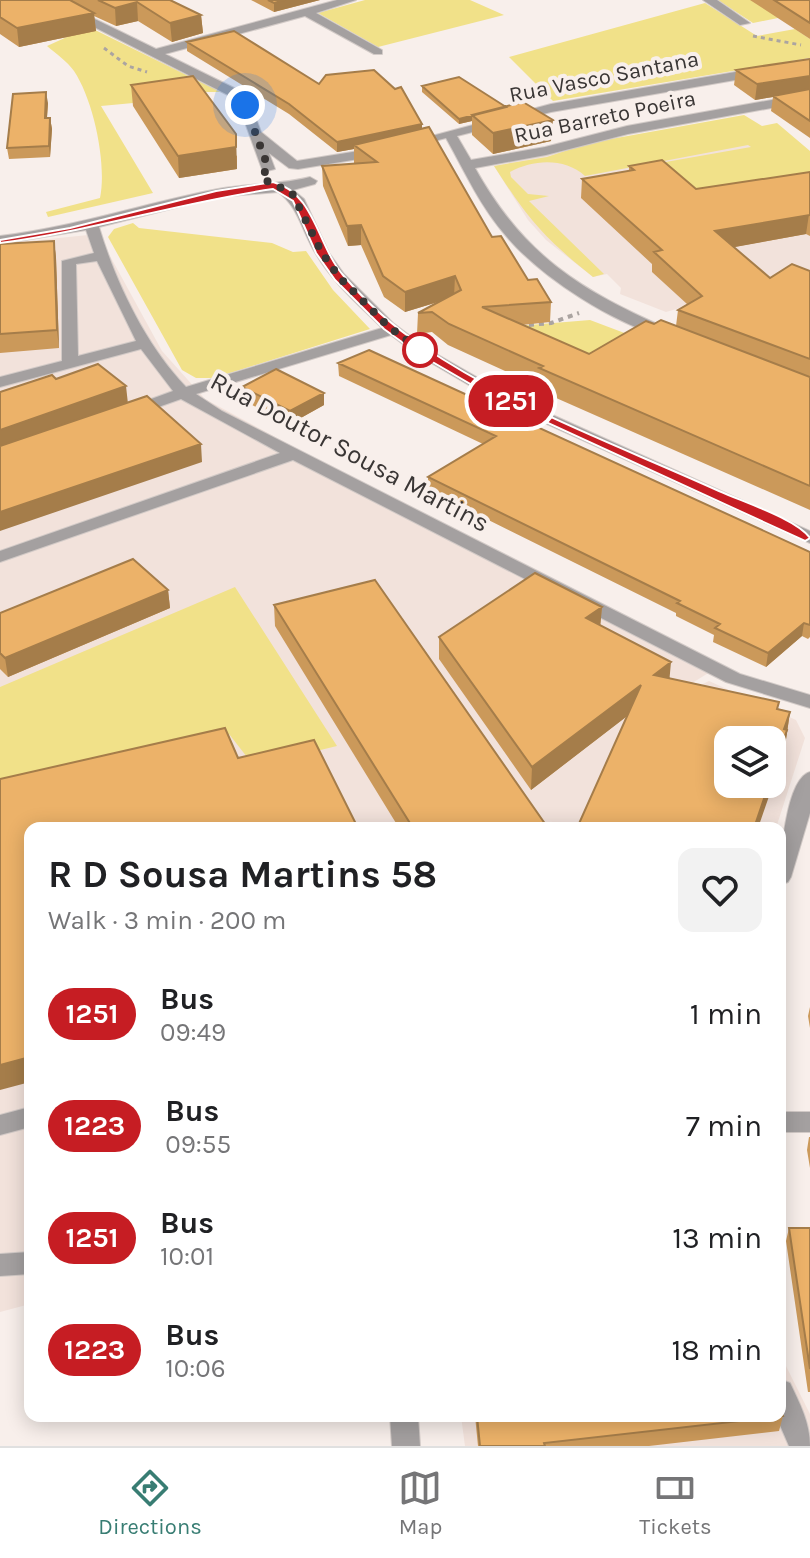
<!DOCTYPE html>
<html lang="en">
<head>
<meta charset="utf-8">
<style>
	:root { --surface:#fff; --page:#f2f2f2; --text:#202124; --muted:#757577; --line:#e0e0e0; --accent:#387d73 }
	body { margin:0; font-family:Karla,sans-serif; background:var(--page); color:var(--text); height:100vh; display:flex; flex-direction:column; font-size:30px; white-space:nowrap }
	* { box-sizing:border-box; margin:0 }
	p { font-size:26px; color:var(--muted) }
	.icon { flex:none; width:44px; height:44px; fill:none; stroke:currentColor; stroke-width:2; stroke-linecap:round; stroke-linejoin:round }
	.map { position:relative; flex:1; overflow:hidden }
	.drawer { position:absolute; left:24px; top:822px; width:762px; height:600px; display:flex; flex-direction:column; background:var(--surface); border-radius:16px; box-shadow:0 4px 20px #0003 }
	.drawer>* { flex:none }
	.badge { padding:0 16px; border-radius:26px; font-size:28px; line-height:52px }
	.buttons { position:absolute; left:714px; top:726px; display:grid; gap:16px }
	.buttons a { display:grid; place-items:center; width:72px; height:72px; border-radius:16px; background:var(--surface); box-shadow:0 4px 20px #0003; font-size:40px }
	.you { position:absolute; width:40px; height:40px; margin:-20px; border:6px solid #fff; border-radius:50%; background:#1a73e8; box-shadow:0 0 0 12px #1a73e833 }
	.map>.badge { position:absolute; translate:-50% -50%; box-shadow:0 0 0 4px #fff }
	.round { display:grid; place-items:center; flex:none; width:84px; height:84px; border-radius:16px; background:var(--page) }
	.head { display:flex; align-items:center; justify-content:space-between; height:136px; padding:0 24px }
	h1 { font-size:38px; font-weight:700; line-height:60px }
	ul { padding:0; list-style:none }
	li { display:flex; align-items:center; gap:24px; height:112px; padding:0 24px }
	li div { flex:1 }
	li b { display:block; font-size:30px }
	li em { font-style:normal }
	li .badge { min-width:88px; font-weight:700; text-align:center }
	.tabs { display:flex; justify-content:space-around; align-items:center; height:112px; border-top:2px solid var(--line); background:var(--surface); font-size:22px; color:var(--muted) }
	.tabs a { display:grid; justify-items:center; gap:4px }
	.tabs .on { color:var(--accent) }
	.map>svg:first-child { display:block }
	.built { fill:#f2e2db; fill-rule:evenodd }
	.green { fill:#f1e189 }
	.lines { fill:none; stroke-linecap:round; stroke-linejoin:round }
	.minor-casing { stroke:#d2cac7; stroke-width:2 }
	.path-far1 { stroke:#aba4a1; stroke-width:3; stroke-dasharray:4 4; stroke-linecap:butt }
	.path { stroke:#aba4a1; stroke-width:4; stroke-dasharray:5 5; stroke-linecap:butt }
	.minor { fill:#a4a0a0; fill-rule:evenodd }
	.wall { fill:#cb995a }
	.shaded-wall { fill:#a57d4a }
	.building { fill:#ecb269; stroke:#a57d4a; stroke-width:2 }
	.line { fill:#c61d23; stroke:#fff; stroke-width:2 }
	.walk { stroke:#3a3635; stroke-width:8; stroke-dasharray:0 14.4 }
	.stop-dot { fill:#fff; stroke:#c61d23; stroke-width:4 }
	.labels { text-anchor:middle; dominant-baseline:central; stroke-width:8; stroke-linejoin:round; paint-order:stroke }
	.far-street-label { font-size:22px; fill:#3a3635; stroke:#f8efeb }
	.street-label { font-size:26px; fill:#3a3635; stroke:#f8efeb }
</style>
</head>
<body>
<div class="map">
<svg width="810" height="1446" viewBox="0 0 810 1446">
	<rect width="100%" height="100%" fill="#f8efeb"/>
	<path class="built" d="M 751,136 L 810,186 L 810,270 L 666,312 L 620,294 L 621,288 L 607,274 L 593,277 L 546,240 L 528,220 L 494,166 L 563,152 Z
		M 98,234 L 162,351 L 205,399 L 710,672 L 645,712 L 709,681 L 796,720 L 805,738 L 776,828 L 556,828 L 550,820 L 554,828 L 30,828 L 30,1304 L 0,1312 L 0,244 ZM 728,740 L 772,740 L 772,784 L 728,784 Z
		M 780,1354 L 810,1414 L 810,1446 L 465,1446 L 461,1416 L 780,1416 Z"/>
	<path class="green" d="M 365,0 L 470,0 L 504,15 L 378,47 L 318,13 Z
		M 718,0 L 808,0 L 778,18 L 753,23 Z
		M 705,3 L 757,36 L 795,29 L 810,39 L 810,58 L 553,101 L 509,57 Z
		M 89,27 L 221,92 L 189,92 L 187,98 L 101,106 L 153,193 L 48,217 L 46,212 L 100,198 C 107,165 94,101 74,71 C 68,62 55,53 47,46 Z
		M 744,115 L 762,126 L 777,123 L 810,151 L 810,186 L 701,198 L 660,163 L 751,147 L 748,145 L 585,176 C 565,158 534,159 510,172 L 511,177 L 528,194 L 549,196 L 529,201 L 604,274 L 593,277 C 544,238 528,219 494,166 L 547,157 L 589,143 Z
		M 133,223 L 139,228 L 272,243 L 293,252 L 306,251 L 333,290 L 370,329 L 214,378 L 196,378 L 182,370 L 108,237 L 114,229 Z
		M 590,320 L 643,340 L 607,361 L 495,334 L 506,327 Z
		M 235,587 L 337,746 L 254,766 L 229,734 L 0,789 L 0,687 Z"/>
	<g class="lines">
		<defs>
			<path id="minor" d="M 41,0 L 56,0 L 156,49 L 337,0 L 356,0 L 316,13 L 382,50 L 382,54 L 374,54 L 305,16 L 165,54 L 236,89 L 251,105 L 261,132 L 297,161 L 377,148 L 383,152 L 377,156 L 298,169 L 289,168 L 269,153 L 275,169 L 263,172 L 239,106 L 228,95 Z
				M 703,0 L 717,0 L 750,23 L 740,25 Z
				M 810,59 L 810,67 L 551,112 L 457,136 L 471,160 L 545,147 L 627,126 L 810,93 L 810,101 L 628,134 L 546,155 L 475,168 C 524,256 581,291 671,330 L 671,336 L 666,338 C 613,323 543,279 507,237 C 481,208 465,172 446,138 L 408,148 L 402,144 L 551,104 Z
				M 310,177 L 317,181 L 315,184 L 293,190 L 304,199 L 329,253 L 344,274 L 393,323 L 426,348 L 508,395 L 810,531 L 810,543 L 496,401 L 416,354 L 391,335 L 196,394 L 222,411 L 740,674 L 810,695 L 810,708 L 726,682 L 293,460 L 0,562 L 0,551 L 280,453 L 181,399 L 136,415 L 124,415 L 124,409 L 173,391 L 141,349 L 0,387 L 0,377 L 62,361 L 62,261 L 94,253 L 86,230 L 0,244 L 0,236 C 75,227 145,203 218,189 C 249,183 280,185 310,177 ZM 278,192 C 299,207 302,232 316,254 C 333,283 359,305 382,328 L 186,387 C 145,344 116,283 99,227 L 218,197 ZM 97,261 L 136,341 L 78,356 L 76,264 Z
				M 810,772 L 810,813 L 791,877 L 788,882 L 780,885 C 780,862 785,779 810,772 Z
				M 30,1107 L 30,1127 L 0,1135 L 0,1115 Z
				M 780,1112 L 810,1112 L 810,1132 L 780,1132 Z
				M 30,1252 L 30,1274 L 0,1276 L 0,1254 Z
				M 780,1379 L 790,1383 C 800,1404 810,1423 810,1446 L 789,1446 L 776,1416 L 780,1416 Z
				M 390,1416 L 418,1416 L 420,1446 L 392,1446 Z"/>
		</defs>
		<use href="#minor" class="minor-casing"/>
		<path class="path-far1" d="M 753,36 L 801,45
			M 104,48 L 128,66 L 147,72"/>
		<path class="path" d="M 519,326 L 551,323 L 579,313"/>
		<use href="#minor" class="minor"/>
	</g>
	<path class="wall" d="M 0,0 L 170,0 L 201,15 L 203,33 L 172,42 L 138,21 L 116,26 L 94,16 L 96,31 L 19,47 L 0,34 Z
		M 251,0 L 320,0 L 274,12 Z
		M 750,0 L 810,0 L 810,39 Z
		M 187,42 L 422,129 L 492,237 L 528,280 L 551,302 L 550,322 L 522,325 L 589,354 L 654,324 L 676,326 L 678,310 L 687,304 L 652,272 L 652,264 L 581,198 L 582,179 L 629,171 L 629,166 L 696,189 L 810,172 L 810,236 L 806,234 L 734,247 L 770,278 L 810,271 L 810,510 L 538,390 L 538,386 L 448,345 L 432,332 L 417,334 L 418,313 L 438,302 L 405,312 L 384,297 L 361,245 L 348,246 L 323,186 L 322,166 L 354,164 L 354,149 L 337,152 L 289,114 L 187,51 Z
		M 810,59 L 810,138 L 771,111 L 773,97 L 755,100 L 734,85 L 736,70 Z
		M 131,85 L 237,156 L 237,169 L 179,178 L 133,106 Z
		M 422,86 L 551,141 L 493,154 L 472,135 L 472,121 L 459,124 L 422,92 Z
		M 48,103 L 47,118 L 50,118 L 52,129 L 50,157 L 9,159 L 7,148 Z
		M 54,241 L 56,258 L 59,348 L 0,353 L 0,244 Z
		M 338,363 L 810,552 L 810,637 L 808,639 L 802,636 L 766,667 L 713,642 L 714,635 L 676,616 L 676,613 L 428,490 L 428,477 L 483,444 L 339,376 Z
		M 242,387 L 324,393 L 324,405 L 290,424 L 242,400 Z
		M 168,590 L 170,608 L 8,677 L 0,669 L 0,613 Z
		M 274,605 L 548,828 L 399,828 L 275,626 Z
		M 602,607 L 600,625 L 670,678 L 790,712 L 784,753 L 627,716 L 531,790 L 439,659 L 439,637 Z
		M 810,1007 L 810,1028 L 808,1016 Z
		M 809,1137 L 810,1137 L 810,1168 L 807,1150 Z
		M 789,1228 L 810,1228 L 810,1392 L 808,1392 L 786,1241 Z
		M 475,1416 L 783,1416 L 779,1431 L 649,1446 L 478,1446 Z"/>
	<path class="shaded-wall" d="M 285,0 L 320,0 L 274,12 L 274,3 Z
		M 137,2 L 138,21 L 116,26 L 115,8 Z
		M 94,13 L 96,31 L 19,47 L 17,28 Z
		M 201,15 L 203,33 L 172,42 L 170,23 Z
		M 810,76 L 810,91 L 755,100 L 757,84 Z
		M 46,92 L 48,103 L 46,130 L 45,118 Z
		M 472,115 L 472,121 L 459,124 L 459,119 Z
		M 50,118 L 52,129 L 50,157 L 49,146 Z
		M 553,120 L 551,141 L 493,154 L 493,133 Z
		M 422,124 L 422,134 L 354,145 L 354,149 L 337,152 L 337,142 Z
		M 236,134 L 237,169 L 179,178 L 178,156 Z
		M 809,214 L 806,234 L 713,251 L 715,231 Z
		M 361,225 L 361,245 L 348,246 L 347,226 Z
		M 54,241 L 56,258 L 59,348 L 57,330 Z
		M 455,276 L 454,297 L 405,312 L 405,292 Z
		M 126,386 L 128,404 L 0,449 L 0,430 Z
		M 324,393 L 324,405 L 290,424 L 290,411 Z
		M 201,444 L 202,462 L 0,531 L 0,512 Z
		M 168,590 L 170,608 L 8,677 L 5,658 Z
		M 602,607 L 600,629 L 586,618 Z
		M 804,623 L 802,636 L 766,667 L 768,653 Z
		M 671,662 L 669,684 L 654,675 Z
		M 641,685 L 639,707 L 531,790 L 532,767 Z
		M 790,712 L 784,753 L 758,828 L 754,828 L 769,784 L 772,784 L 772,775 L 784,729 Z
		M 30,1057 L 30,1082 L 0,1090 L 0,1065 Z"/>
	<path class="building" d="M 0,0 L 70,0 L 94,13 L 17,28 L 0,17 Z
		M 98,0 L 170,0 L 201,15 L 170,23 L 137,2 L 115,8 Z
		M 268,0 L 285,0 L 274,3 Z
		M 774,0 L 810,0 L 810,23 Z
		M 234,31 L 319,84 L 326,75 L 374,70 L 395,89 L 401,87 L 422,124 L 337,142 L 289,104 L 187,42 Z
		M 810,59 L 810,76 L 757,84 L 736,70 Z
		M 193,76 L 236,134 L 236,147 L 178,156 L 131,85 Z
		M 459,77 L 506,107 L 459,119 L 422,86 Z
		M 810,89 L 810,121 L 773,96 Z
		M 46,92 L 45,118 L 50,118 L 49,146 L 7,148 L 13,94 Z
		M 523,102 L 553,120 L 493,133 L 472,115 Z
		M 429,127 L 492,237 L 501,236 L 528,280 L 537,279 L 551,302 L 482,307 L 589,354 L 646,321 L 654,324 L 661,320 L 810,377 L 810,486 L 539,368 L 543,366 L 449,324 L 432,312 L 418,313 L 461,290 L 455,276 L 405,292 L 383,276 L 361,225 L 347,226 L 322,166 L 377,162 L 354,145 Z
		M 662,160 L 696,189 L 810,172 L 810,215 L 715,231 L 770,278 L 792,264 L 810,271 L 810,359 L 678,310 L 702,296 L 654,252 L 662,250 L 582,179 L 634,170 L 629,166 Z
		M 54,241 L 57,330 L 0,334 L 0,244 Z
		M 369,350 L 810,552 L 810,625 L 804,623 L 768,653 L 715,628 L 720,624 L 677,603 L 680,601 L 428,477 L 496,436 L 338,363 Z
		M 98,364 L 126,386 L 0,430 L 0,392 L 52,375 L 56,379 Z
		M 276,369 L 324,393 L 290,411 L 242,387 Z
		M 147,396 L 201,444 L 0,512 L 0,446 Z
		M 133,559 L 168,590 L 5,658 L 0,653 L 0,613 Z
		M 535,573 L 602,607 L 586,618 L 671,662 L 654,675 L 779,702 L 777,709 L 790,712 L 784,729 L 787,730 L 772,775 L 772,740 L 728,740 L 728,784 L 769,784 L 754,828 L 577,828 L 641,685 L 532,767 L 439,637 Z
		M 375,580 L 548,828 L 413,828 L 274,605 Z
		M 225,728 L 238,758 L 314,740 L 358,828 L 30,828 L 30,1057 L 0,1065 L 0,779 Z
		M 789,1228 L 810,1228 L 810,1369 Z
		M 780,1408 L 783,1416 L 544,1443 L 545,1446 L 480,1446 L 477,1416 L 780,1416 Z"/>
	<path class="line" d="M 273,182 C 315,193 317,245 343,275 C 366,302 395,328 424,347 C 514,408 620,446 719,491 C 746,503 796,519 810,538 L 805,541 L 498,400 L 417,353 L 384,329 L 335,280 L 316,253 L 293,201 L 273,189 C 181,202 92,231 0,243 L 0,240 L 70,228 L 216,191 Z"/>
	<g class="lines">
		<path class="walk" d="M 245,105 L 268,167 L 261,178 L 292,193 L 322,253 L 339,277 L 388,326 L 420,350"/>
	</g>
	<circle class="stop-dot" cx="420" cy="350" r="16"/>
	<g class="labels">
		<g class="far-street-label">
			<text transform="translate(604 77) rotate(-11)">Rua Vasco Santana</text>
			<text transform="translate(605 117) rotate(-12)">Rua Barreto Poeira</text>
		</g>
		<g class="street-label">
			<text transform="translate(350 452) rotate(28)">Rua Doutor Sousa Martins</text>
		</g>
	</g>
</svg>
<div class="buttons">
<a><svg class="icon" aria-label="layers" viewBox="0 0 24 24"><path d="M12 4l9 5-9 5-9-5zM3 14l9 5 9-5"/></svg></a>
</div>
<div class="you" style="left:245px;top:105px"></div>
<b class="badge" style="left:511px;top:401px;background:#c61d23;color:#fff">1251</b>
<section class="drawer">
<div class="head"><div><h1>R D Sousa Martins 58</h1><p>Walk · 3 min · 200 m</p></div><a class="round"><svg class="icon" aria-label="heart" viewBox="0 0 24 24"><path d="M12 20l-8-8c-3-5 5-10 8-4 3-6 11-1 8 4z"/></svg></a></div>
<ul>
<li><span class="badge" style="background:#c61d23;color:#fff">1251</span><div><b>Bus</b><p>09:49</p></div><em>1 min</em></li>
<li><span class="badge" style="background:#c61d23;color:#fff">1223</span><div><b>Bus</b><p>09:55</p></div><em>7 min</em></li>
<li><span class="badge" style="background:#c61d23;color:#fff">1251</span><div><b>Bus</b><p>10:01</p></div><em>13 min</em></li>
<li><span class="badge" style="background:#c61d23;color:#fff">1223</span><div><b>Bus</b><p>10:06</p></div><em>18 min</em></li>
</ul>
</section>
</div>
<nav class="tabs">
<a class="on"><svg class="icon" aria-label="directions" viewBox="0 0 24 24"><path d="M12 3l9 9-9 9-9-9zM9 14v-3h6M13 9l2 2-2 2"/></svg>Directions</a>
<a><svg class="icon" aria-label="map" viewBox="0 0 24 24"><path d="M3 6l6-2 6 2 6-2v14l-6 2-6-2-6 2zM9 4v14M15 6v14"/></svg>Map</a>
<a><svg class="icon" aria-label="tickets" viewBox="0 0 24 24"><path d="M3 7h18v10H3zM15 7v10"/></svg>Tickets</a>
</nav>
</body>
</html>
